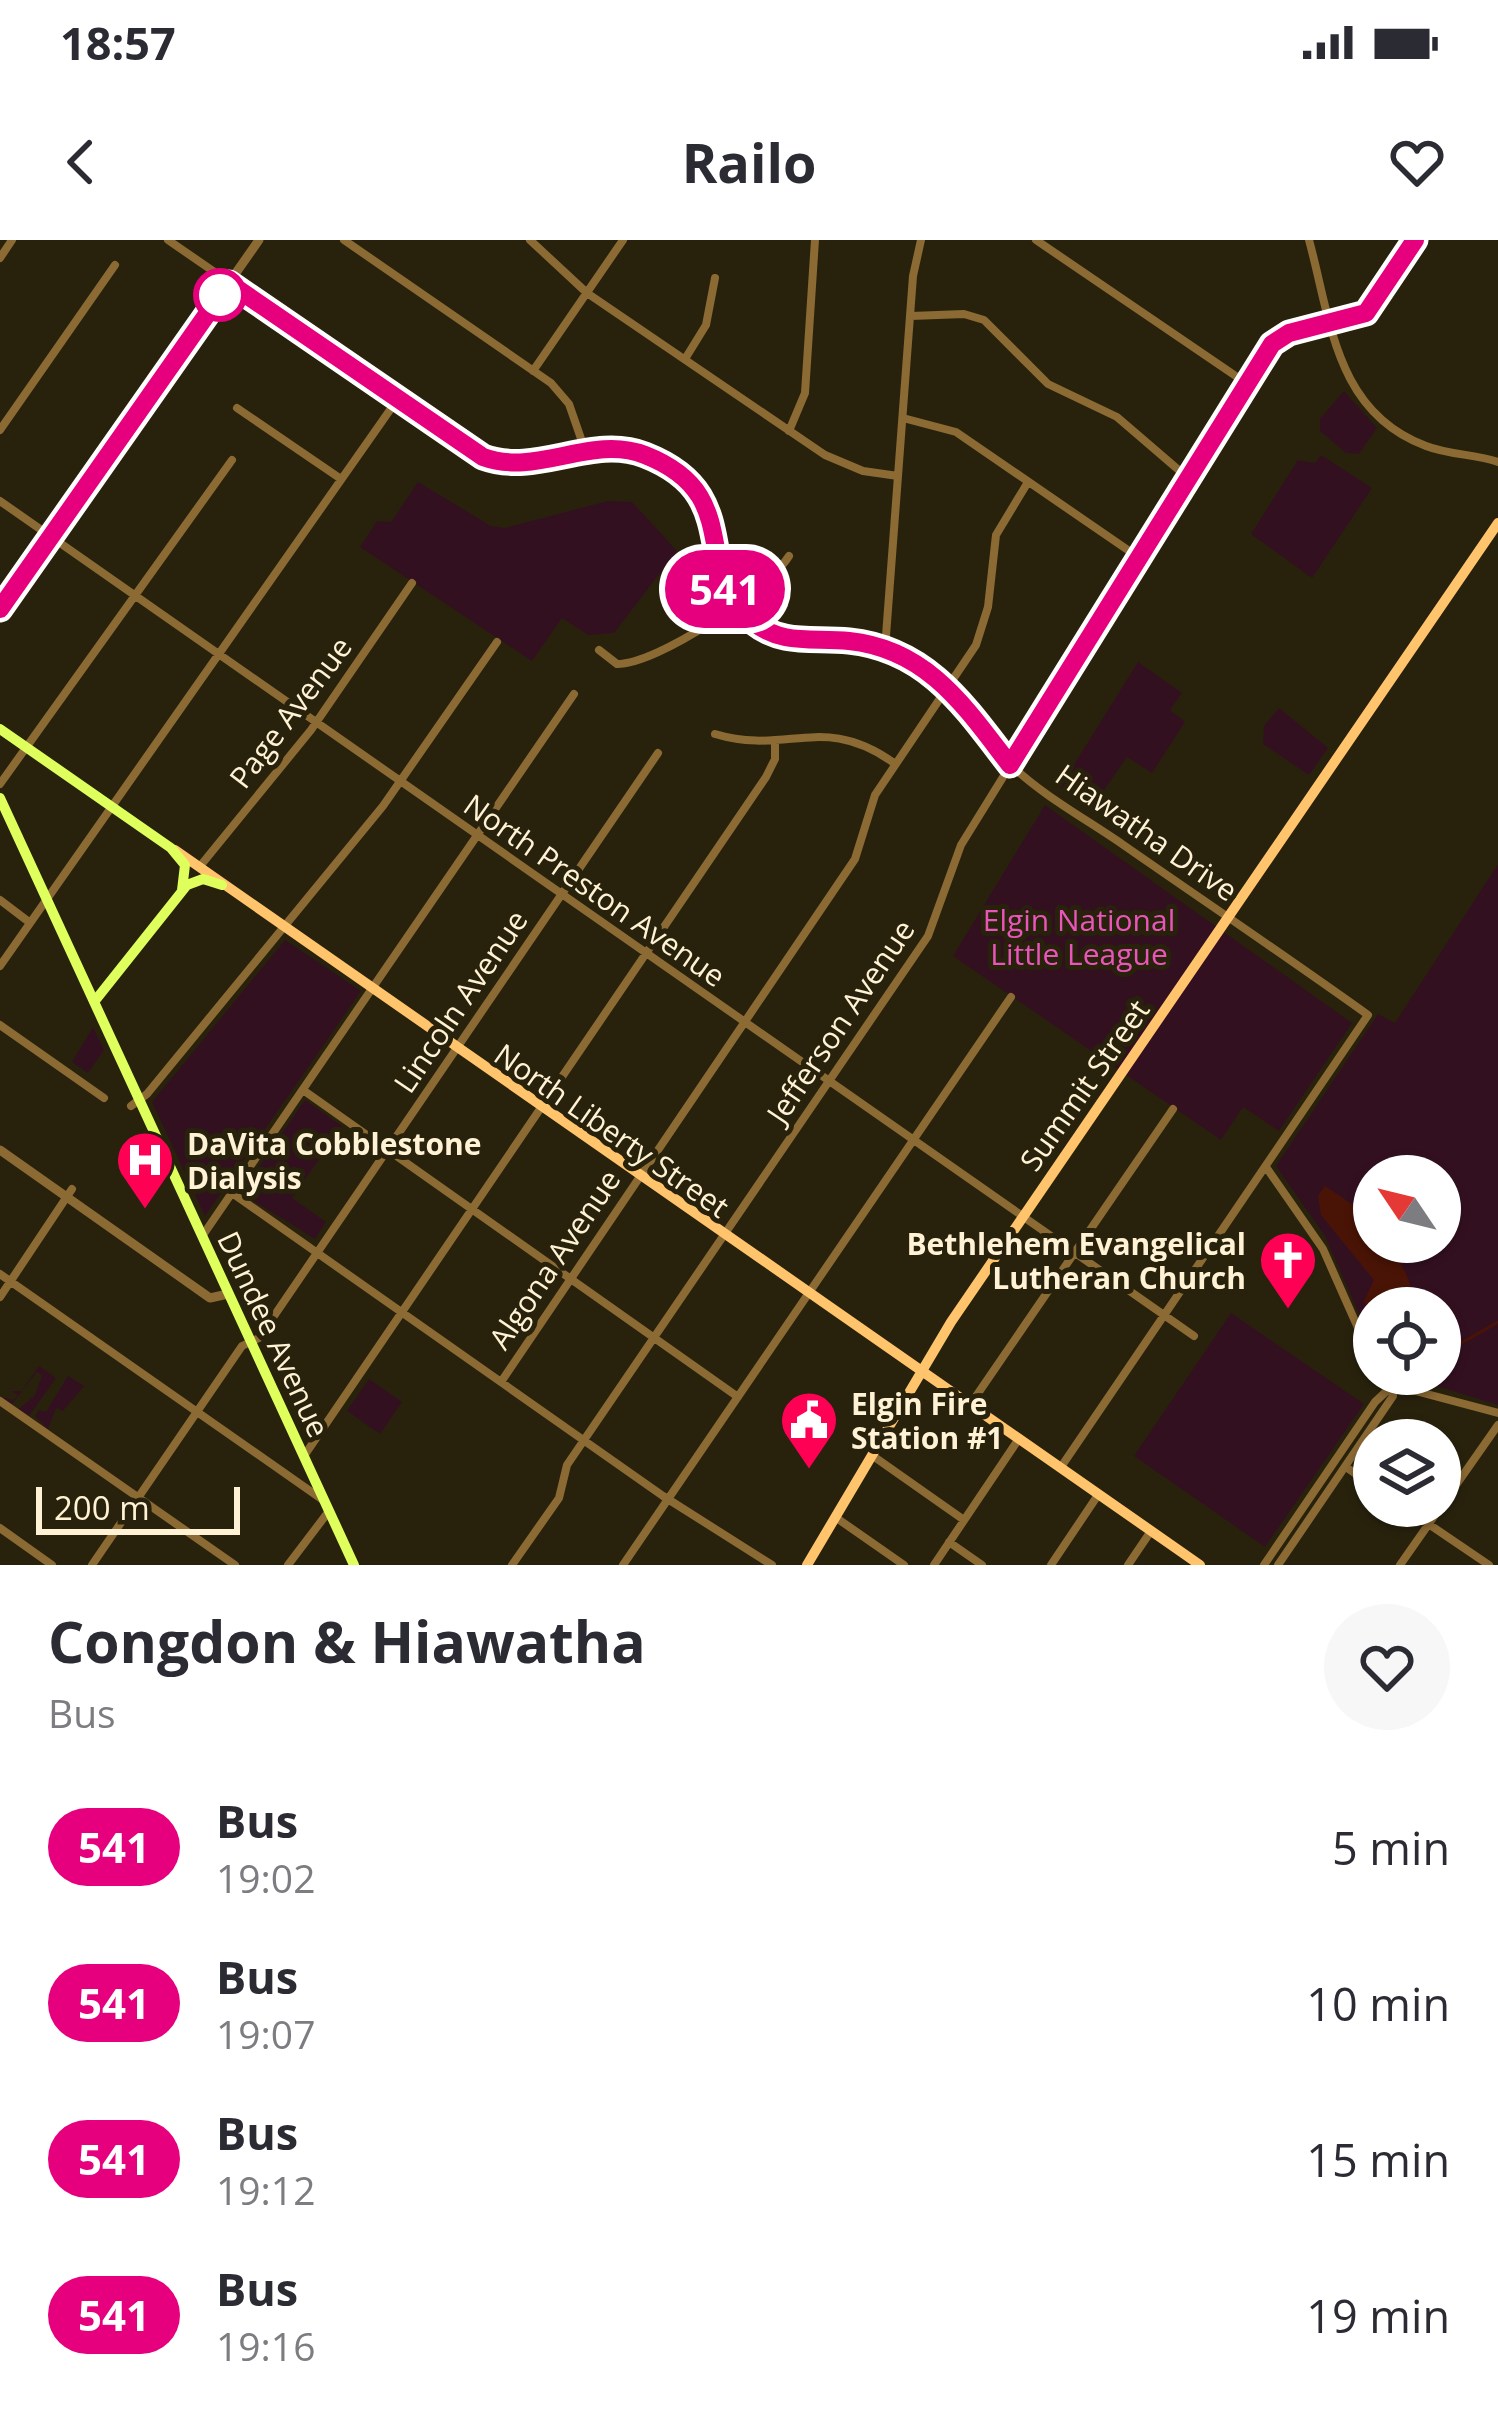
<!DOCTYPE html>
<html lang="en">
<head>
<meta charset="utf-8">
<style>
	:root { --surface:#fff; --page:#f7f7f7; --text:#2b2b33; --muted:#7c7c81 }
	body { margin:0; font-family:"Open Sans",sans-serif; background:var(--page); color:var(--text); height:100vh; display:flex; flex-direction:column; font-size:45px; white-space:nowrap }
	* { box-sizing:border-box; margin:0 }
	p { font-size:39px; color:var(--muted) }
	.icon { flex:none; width:66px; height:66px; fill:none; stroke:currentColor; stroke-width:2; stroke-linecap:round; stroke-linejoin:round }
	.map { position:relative; height:1325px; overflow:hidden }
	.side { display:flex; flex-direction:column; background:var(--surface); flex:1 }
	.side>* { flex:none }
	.badge { padding:0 24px; border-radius:39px; font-size:42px; line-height:78px }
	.needle { width:78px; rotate:305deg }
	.fabs { position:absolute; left:1353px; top:915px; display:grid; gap:24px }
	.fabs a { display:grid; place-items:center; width:108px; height:108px; border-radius:50%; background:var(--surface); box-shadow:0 3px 9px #0004; font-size:60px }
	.scale { position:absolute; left:36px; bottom:30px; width:204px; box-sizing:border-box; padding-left:12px; border:6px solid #fff2d5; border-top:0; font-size:33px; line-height:42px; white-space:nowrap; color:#fff2d5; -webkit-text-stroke:9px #28220d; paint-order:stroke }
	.map>.badge { position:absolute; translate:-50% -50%; box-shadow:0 0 0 6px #fff }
	.round { display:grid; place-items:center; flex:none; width:126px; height:126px; border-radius:63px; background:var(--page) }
	.summary { display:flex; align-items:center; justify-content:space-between; height:204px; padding:0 48px }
	h1 { font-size:57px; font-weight:700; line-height:90px }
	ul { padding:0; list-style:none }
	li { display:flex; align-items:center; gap:36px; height:156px; padding:0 48px }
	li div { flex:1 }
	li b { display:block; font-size:45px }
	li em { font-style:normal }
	li .badge { min-width:132px; font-weight:700; text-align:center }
	.status { display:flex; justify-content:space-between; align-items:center; height:84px; padding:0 60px; background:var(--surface); direction:ltr }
	.status svg { height:33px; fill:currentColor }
	header { display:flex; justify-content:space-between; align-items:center; height:156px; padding:0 48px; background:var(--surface); font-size:54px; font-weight:700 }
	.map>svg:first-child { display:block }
	.green { fill:#331020; fill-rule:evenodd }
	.water { fill:#491405 }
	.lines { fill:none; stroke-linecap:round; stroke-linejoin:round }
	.stream { stroke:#491405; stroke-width:3 }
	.minor { stroke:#8c6a34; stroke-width:8 }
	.tertiary { stroke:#8c6a34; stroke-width:9 }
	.secondary { stroke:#ffc46c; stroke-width:10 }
	.primary { stroke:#deff5c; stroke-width:10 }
	.line-casing { stroke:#fff; stroke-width:27 }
	.line { stroke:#e6007e; stroke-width:18 }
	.stop-dot { fill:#fff; stroke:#e6007e; stroke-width:6 }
	.labels { text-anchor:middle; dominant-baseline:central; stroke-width:10; stroke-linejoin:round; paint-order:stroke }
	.street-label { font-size:30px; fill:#fff2d5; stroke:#28220d }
	.park-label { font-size:30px; fill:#ea55ba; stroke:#28220d }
	.poi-label { font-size:30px; font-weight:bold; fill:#fff2d5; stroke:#28220d; text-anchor:start }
</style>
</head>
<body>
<div class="status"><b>18:57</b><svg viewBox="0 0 49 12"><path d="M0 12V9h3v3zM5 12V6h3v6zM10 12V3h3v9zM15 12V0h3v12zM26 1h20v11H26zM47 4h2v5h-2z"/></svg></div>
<header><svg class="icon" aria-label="back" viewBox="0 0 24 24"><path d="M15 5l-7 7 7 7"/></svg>Railo<svg class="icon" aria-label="heart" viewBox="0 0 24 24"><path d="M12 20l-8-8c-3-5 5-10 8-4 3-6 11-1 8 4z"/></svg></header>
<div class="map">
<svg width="1498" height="1325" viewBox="0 0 1498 1325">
	<rect width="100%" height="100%" fill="#28220d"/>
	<path class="green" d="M 1344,151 L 1377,188 L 1359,214 L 1346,213 L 1320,191 L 1320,179 Z
		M 1321,215 L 1372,248 L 1312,338 L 1251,294 L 1298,220 L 1315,223 Z
		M 418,242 L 491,286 L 504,288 L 608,261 L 632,262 L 677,311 L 614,393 L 588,395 L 562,378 L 532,421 L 360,307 L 377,281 L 391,282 Z
		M 1138,422 L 1182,453 L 1170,470 L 1185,482 L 1152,533 L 1127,517 L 1090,570 L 1060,547 Z
		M 1279,468 L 1328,508 L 1309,535 L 1263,504 L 1264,486 Z
		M 1045,565 L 1352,783 L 1279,891 L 1243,867 L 1221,900 L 953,716 Z
		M 1498,624 L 1498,1165 L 1398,1134 L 1440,1134 L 1440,1068 L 1374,1068 L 1374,1108 L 1325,996 L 1276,926 L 1378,774 L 1395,783 ZM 1374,936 L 1440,936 L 1440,1002 L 1374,1002 Z
		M 285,700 L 361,751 L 205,976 L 152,862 Z
		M 93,787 L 104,810 L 88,833 L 72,822 Z
		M 305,860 L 342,886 L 292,958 L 326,982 L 315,999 L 241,953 Z
		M 1231,1073 L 1364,1164 L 1265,1307 L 1134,1216 Z
		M 39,1126 L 56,1138 L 29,1176 L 19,1169 L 35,1155 L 42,1135 L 37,1132 L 12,1164 L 2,1157 L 14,1160 L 18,1155 L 10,1151 L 22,1151 Z
		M 68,1136 L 84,1146 L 63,1171 L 56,1168 L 48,1189 L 35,1176 L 39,1170 L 46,1172 Z
		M 369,1139 L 402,1162 L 380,1194 L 347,1171 Z"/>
	<path class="water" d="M 1325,946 L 1371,977 L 1374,1002 L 1385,1002 C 1401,1018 1413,1045 1415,1068 L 1374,1068 L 1374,1093 L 1364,1061 L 1374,1040 L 1321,975 L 1318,956 Z"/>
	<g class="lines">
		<path class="stream" d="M 1440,1107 L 1458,1105 L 1498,1082"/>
		<path class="minor" d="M 168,0 L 483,217 C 540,240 596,191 651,218 C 747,263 689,336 756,385 C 799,415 862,390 920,426 C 962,451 978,493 1011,525 C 1043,556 1086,579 1122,604 C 1204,661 1287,717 1368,775 L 1061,1227
			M 344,0 L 551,143 L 569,164 L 586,213
			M 530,0 L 587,53 L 825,215 L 863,231 L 898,236
			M 1036,0 L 1246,143
			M 1309,0 C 1331,80 1335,172 1426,206 C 1449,215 1475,214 1498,222
			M 0,18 L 12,0
			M 911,76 L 964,74 L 984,80 L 1048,144 L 1117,177 L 1188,238
			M 685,119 L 706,85 L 715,38
			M 533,131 L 623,0
			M 237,168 L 341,239
			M 903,178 L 956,192 L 1138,317
			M 0,190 L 115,25
			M 789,191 L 805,153 L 815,0
			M 0,261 L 1194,1096
			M 885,409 L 913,36 L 921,0
			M 599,410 L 617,424 C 658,424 767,351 789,316
			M 715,494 C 788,516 823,472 894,523
			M 0,544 L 232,220
			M 201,625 L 311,490 L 412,343
			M 0,660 L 29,682
			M 0,726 L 397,160
			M 0,785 L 104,858
			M 303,850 L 738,1157
			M 131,866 L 147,854 L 383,566 L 497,402
			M 1266,927 L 1323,1009 L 1374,1124
			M 232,953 L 663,1256 L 772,1325
			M 203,995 L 574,454
			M 0,1034 L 323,1260
			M 0,1057 L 72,949
			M 1382,1134 L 1393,1145 L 1498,1173
			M 501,1142 L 855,619 L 875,555 L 976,405 L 988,367 L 996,295 L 1028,242
			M 0,1161 L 235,1325
			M 970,1165 L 1173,869
			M 304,1216 L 766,537 L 775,519 L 775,500
			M 873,1216 L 964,1280
			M 1346,1227 L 1374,1247
			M 1402,1266 L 1489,1325
			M 838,1279 L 904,1325
			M 0,1288 L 52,1325
			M 949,1302 L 982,1325
			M 92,1325 L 242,1106 L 259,1098 L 658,513
			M 288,1325 L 329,1271
			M 512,1325 L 559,1258 L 567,1225 L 928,696 L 961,605 L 1268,109 L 1283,95 L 1369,71 L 1415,0
			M 623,1325 L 1011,757
			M 934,1325 L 1018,1200
			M 1051,1325 L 1098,1255
			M 1128,1325 L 1151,1291
			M 1264,1325 L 1375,1162 L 1393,1145
			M 1278,1325 L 1393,1156 L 1393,1146
			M 1400,1325 L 1498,1185"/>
		<path class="tertiary" d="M 0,369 L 259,0
			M 0,910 L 210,1058 L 228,1054"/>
		<path class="secondary" d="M 175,610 L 1200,1325
			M 807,1325 L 951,1082 L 1498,283"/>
		<path class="primary" d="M 0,489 L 171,608 L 185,625 L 182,650
			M 0,558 L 354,1325
			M 94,762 L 187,645 L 203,639 L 222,645"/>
	</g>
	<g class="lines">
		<defs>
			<path id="line" d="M 0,369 L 229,43 L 483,217 C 538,237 591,194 645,215 C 747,255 689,331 753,382 C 783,406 814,397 849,401 C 928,409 966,468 1010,525 L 1272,104 L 1289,93 L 1366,73 L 1415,0"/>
		</defs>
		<use href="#line" class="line-casing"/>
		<use href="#line" class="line"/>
	</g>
	<defs>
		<symbol id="hospital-pin" viewBox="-11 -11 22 30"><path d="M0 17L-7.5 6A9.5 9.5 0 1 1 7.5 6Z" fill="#ff0154" stroke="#28220d"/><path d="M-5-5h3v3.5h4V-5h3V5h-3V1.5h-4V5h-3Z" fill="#fff"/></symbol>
		<symbol id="church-pin" viewBox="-11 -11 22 30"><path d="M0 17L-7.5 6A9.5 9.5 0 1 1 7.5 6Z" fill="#ff0154" stroke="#28220d"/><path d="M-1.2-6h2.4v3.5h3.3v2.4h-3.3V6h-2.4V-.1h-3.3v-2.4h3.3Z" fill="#fff"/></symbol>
		<symbol id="civic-pin" viewBox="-11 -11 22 30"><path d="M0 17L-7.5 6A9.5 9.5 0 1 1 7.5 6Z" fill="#ff0154" stroke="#28220d"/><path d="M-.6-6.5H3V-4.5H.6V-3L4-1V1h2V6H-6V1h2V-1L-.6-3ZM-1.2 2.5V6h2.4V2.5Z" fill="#fff"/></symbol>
	</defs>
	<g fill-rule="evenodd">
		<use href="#hospital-pin" x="112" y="887" width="66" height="90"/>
		<use href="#church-pin" x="1255" y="987" width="66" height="90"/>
		<use href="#civic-pin" x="776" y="1147" width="66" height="90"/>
	</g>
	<circle class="stop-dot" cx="220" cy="55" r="24"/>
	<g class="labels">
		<g class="street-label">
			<text transform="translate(290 472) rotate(-53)">Page Avenue</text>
			<text transform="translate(1147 592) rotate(35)">Hiawatha Drive</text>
			<text transform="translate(595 650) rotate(35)">North Preston Avenue</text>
			<text transform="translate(460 761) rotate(-56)">Lincoln Avenue</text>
			<text transform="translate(840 781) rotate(-56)">Jefferson Avenue</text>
			<text transform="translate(1084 845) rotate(-55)">Summit Street</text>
			<text transform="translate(612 890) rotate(35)">North Liberty Street</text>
			<text transform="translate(554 1019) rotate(-56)">Algona Avenue</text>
			<text transform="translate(274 1094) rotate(65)">Dundee Avenue</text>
		</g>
		<g class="park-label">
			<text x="1079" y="679">Elgin National<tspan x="1079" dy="34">Little League</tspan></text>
		</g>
		<g class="poi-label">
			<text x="187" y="903">DaVita Cobblestone<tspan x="187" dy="34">Dialysis</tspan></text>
			<text x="1246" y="1003" text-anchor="end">Bethlehem Evangelical<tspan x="1246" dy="34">Lutheran Church</tspan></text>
			<text x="851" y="1163">Elgin Fire<tspan x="851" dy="34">Station #1</tspan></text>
		</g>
	</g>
</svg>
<div class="fabs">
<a><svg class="needle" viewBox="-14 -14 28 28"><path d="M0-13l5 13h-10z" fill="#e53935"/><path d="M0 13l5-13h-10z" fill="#7c7c81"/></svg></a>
<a><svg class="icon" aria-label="locate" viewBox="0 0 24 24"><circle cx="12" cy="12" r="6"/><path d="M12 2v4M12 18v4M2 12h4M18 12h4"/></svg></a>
<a><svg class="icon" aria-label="layers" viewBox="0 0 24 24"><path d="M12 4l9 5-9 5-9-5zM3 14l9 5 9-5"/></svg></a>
</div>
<div class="scale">200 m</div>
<b class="badge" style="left:725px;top:349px;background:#e6007e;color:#fff">541</b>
</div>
<section class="side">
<div class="summary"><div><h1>Congdon &amp; Hiawatha</h1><p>Bus</p></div><a class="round"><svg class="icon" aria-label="heart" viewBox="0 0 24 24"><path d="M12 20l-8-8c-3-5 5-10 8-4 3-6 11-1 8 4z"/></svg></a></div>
<ul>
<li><span class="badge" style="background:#e6007e;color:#fff">541</span><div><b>Bus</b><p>19:02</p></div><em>5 min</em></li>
<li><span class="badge" style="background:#e6007e;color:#fff">541</span><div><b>Bus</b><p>19:07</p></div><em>10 min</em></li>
<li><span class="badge" style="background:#e6007e;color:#fff">541</span><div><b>Bus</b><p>19:12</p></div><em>15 min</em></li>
<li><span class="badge" style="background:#e6007e;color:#fff">541</span><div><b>Bus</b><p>19:16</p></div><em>19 min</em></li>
</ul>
</section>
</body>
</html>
